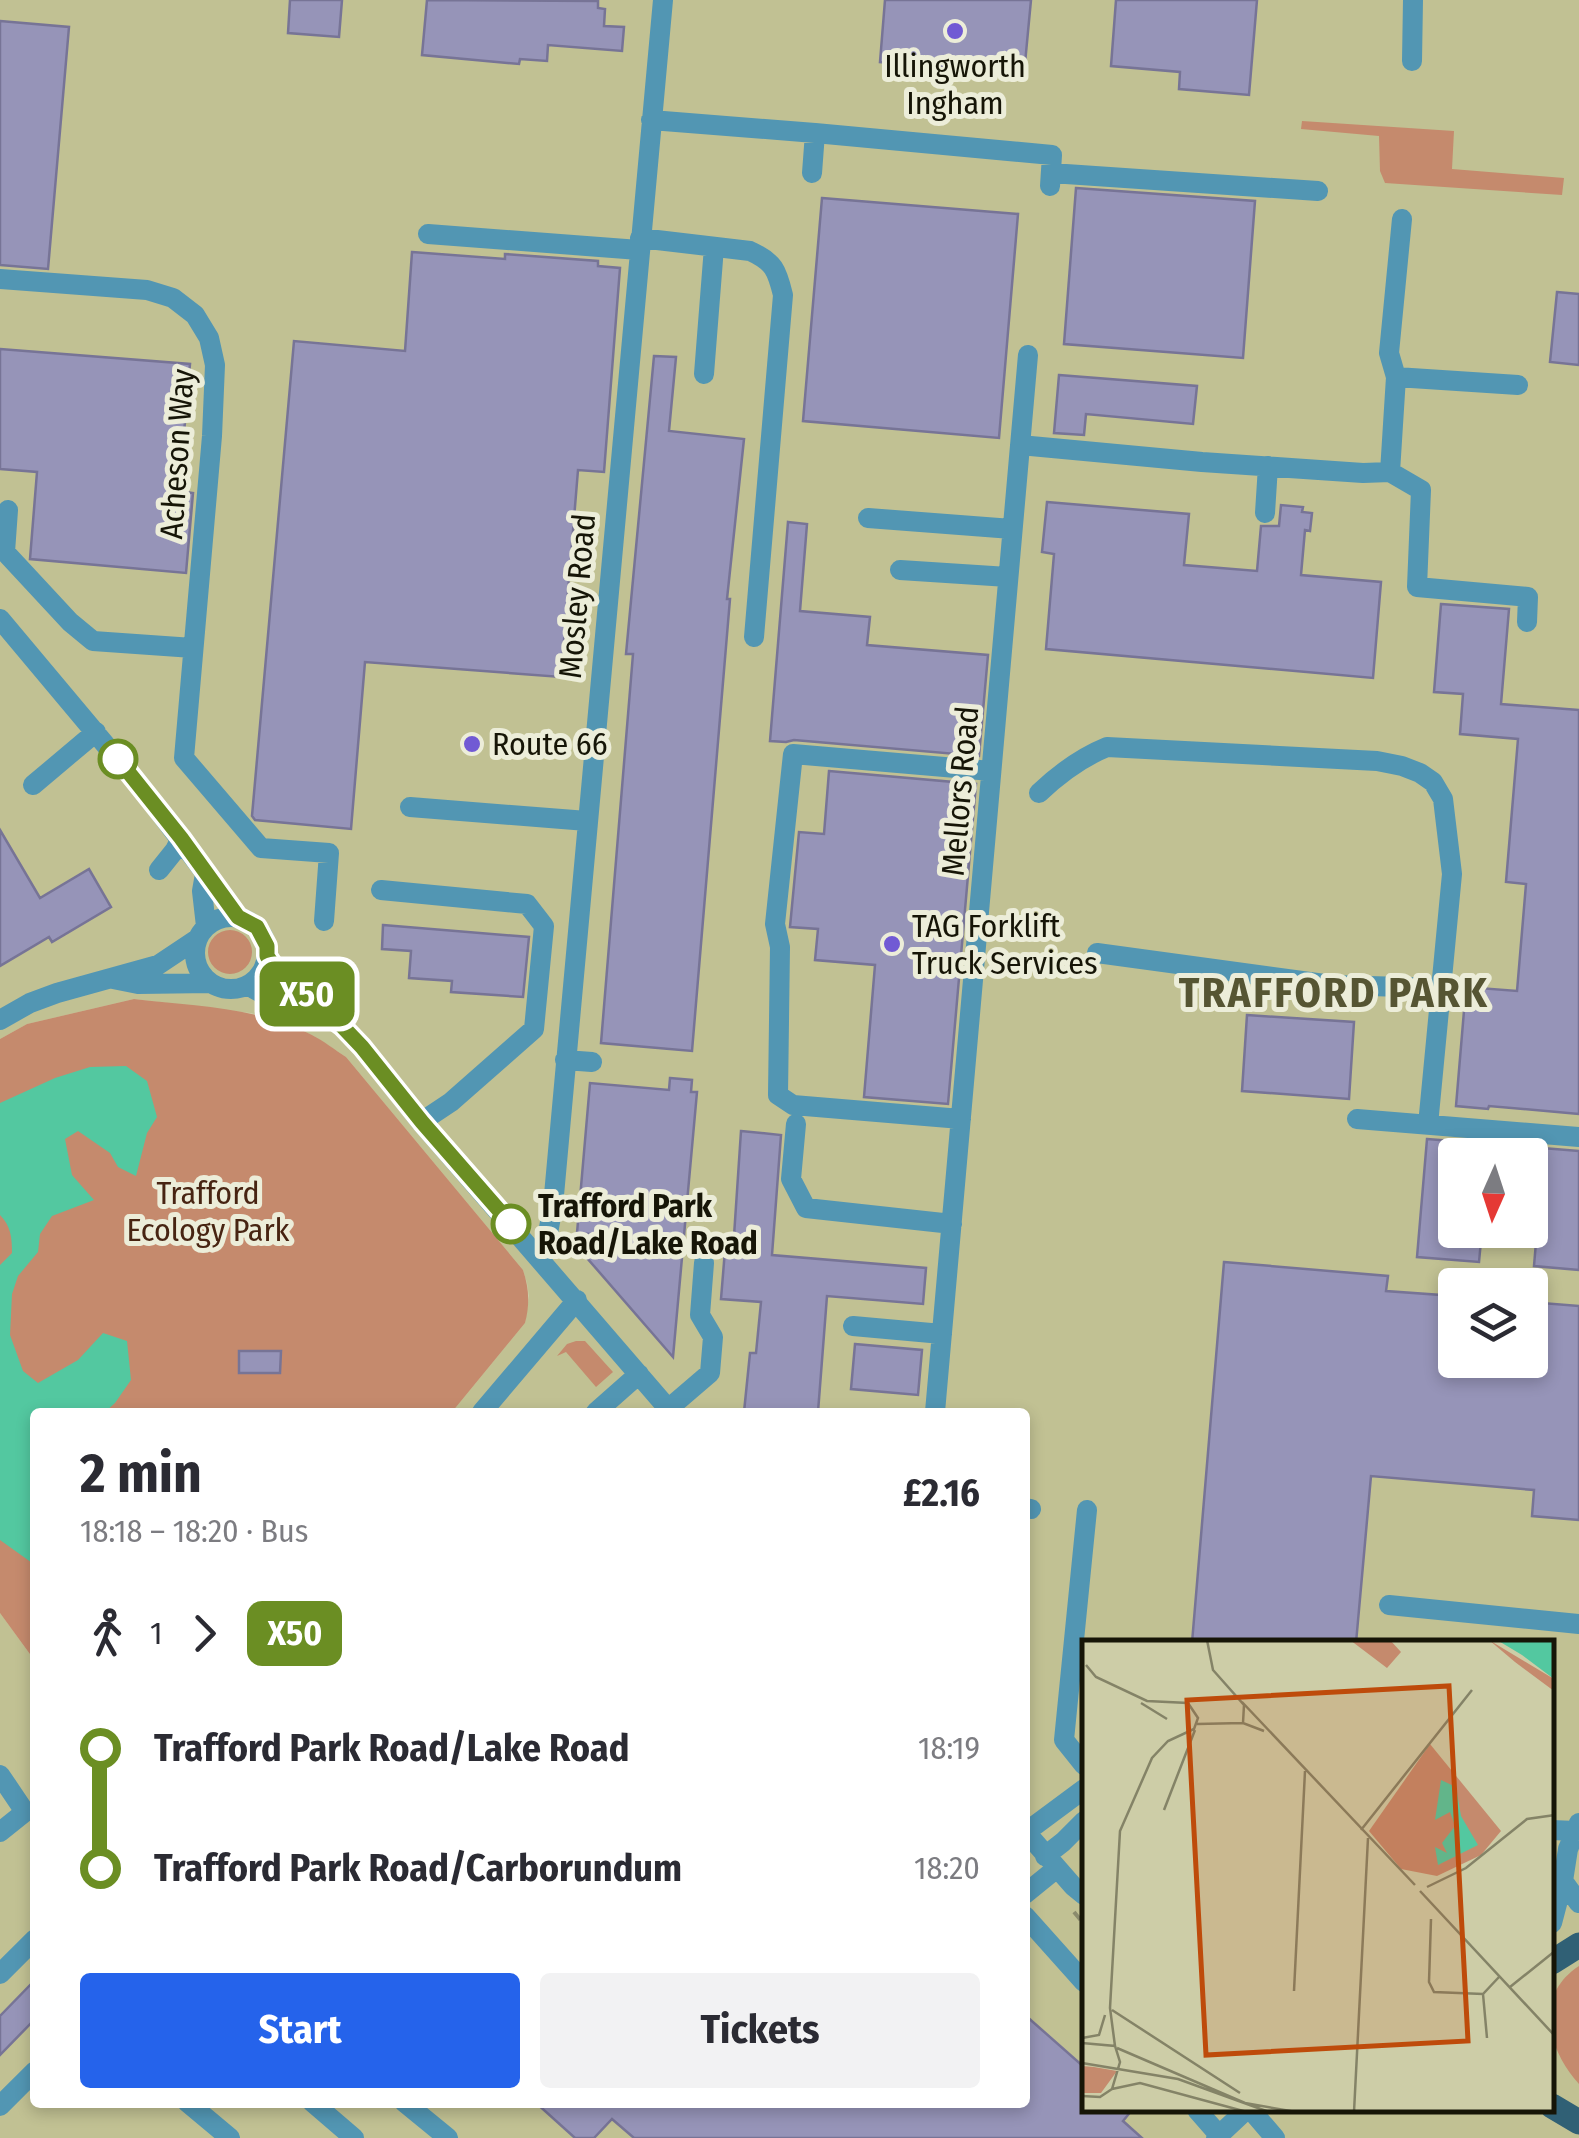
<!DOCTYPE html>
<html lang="en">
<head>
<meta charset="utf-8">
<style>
	:root { --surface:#fff; --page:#f2f2f3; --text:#2b2b33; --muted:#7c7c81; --accent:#2563eb }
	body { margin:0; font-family:"Fira Sans Condensed",sans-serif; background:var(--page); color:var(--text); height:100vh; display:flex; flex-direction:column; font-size:38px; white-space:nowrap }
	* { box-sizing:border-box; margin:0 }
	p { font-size:32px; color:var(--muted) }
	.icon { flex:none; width:55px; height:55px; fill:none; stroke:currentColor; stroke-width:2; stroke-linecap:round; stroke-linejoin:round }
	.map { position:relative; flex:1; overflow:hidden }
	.panel { position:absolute; left:30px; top:1408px; width:1000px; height:700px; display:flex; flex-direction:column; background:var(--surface); border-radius:10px; box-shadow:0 5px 15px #0003 }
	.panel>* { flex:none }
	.badge { padding:0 20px; border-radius:15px; font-size:35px; line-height:65px }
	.needle { width:65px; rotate:183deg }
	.controls { position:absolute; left:1438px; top:1138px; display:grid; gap:20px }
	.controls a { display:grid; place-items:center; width:110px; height:110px; border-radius:10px; background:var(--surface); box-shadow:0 5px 15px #0003; font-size:50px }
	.map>.badge { position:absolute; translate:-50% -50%; box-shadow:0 0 0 5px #fff }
	.legs { display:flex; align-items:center; gap:15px; height:110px; padding:0 50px; font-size:32px }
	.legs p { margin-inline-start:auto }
	.head { display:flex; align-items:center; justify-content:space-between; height:170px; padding:0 50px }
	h1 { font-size:55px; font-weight:700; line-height:75px }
	.button { display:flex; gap:20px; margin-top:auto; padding:20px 50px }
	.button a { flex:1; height:115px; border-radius:10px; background:var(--accent); color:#fff; font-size:40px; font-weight:700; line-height:115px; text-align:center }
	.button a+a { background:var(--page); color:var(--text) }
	ul { padding:0 50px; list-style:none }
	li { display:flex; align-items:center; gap:35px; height:120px; font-size:38px }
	li i { display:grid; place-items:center; width:15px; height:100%; margin:0 12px; background:currentColor }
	li i::after { content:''; width:25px; height:25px; margin:-12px; border:8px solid; border-radius:50%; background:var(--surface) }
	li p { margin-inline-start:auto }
	li:first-child i { background:linear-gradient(#0000 50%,currentColor 0) }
	li:last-child i { background:linear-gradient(currentColor 50%,#0000 0) }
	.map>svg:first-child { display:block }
	.built { fill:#c1c193; fill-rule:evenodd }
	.green { fill:#c58a6d }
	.water { fill:#53c8a0 }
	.building { fill:#9694b8; stroke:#777496; stroke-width:2.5 }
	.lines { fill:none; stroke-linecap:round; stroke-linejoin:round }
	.path { stroke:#8b8b6d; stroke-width:4; stroke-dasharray:10 5; stroke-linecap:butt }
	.minor { stroke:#5296b3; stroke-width:20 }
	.major { stroke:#306075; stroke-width:25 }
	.line-1-casing { stroke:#fff; stroke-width:22 }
	.line-1 { stroke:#6b8e23; stroke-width:15 }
	.poi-dot { fill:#715ad4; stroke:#ecedd9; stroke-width:4 }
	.stop-1-dot { fill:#fff; stroke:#6b8e23; stroke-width:5 }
	.labels { text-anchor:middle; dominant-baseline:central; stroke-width:10; stroke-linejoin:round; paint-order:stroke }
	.poi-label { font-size:32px; fill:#161507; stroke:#ecedd9; text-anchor:start }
	.street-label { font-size:32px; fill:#161507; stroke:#ecedd9 }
	.park-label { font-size:32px; fill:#472412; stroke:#ecedd9 }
	.stop-label { font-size:32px; font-weight:bold; fill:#161507; stroke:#ecedd9; text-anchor:start }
	.district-label { font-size:42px; font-weight:bold; letter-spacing:2.5px; fill:#565533; stroke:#ecedd9 }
	.inset-road { fill:none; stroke:#848367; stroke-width:2.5 }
	.view { fill:#be4b0b; fill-opacity:0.15; stroke:#be4b0b; stroke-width:5 }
	.inset-edge { fill:none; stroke:#161507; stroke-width:5 }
</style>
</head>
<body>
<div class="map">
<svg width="1579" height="2138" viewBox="0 0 1579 2138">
	<rect width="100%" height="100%" fill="#cdcda7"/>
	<path class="built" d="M 0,0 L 1579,0 L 1579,2138 L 0,2138 L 0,1613 L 35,1661 L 35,2102 L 1025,2102 L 1025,1412 L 452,1412 L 525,1323 L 529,1296 L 527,1283 L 523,1270 L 346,1057 L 314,1036 L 285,1023 L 251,1013 L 134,999 L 27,1024 L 0,1039 ZM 1455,1155 L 1530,1155 L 1530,1230 L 1455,1230 ZM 1455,1285 L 1530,1285 L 1530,1360 L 1455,1360 ZM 1084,1643 L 1552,1643 L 1552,2110 L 1084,2110 Z"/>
	<path class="green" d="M 1302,121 L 1454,131 L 1452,169 L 1564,178 L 1562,195 L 1385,183 L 1380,171 L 1379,136 L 1301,129 Z
		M208 952a22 22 0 1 1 44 0a22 22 0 1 1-44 0Z
		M 134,999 C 194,1006 258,1007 312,1035 C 324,1041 335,1050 346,1057 L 523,1270 C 529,1288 530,1304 525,1323 L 452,1412 L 35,1412 L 35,1661 L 0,1613 L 0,1039 L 27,1024 Z
		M 576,1341 L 585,1341 L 613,1372 L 596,1387 L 566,1352 L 557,1356 L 567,1344 Z
		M 1579,1966 L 1579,2084 C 1548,2050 1533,1996 1579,1966 Z"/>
	<path class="water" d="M 126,1066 L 147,1081 L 157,1117 L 147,1133 L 136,1176 L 118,1167 L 110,1153 L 78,1131 L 65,1139 L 72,1175 L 94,1200 L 52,1216 L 40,1234 L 38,1252 L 18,1276 L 12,1294 L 10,1335 L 23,1371 L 38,1383 L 78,1360 L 103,1333 L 127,1341 L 131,1380 L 115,1403 L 105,1412 L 35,1412 L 35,1565 L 0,1540 L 0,1265 L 12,1253 C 12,1238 11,1226 0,1215 L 0,1103 L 55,1078 L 90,1067 Z"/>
	<path class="building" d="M 290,0 L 342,0 L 339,37 L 288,33 Z
		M 427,0 L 598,1 L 598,8 L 605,9 L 604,26 L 624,27 L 622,51 L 548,45 L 547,61 L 520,59 L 519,64 L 422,55 Z
		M 885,0 L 1031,0 L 1024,74 L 880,62 Z
		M 1116,0 L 1257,0 L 1249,95 L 1179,89 L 1180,72 L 1111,66 Z
		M 0,21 L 69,27 L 48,269 L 0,265 Z
		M 1076,188 L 1255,201 L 1243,358 L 1064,344 Z
		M 822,198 L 1018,214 L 999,438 L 803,421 Z
		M 412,252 L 505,259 L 505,254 L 598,261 L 598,266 L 620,268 L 604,472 L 578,470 L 561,677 L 365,662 L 351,829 L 255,820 L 252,816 L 294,341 L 405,351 Z
		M 1557,292 L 1579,294 L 1579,365 L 1550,362 Z
		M 0,349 L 190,364 L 179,491 L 193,493 L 186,573 L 30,559 L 37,472 L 0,469 Z
		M 654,356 L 676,357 L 669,431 L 744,439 L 727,599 L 730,599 L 692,1051 L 601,1043 L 633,654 L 626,654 Z
		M 1059,375 L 1197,386 L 1193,424 L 1086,414 L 1084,435 L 1054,433 Z
		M 1047,502 L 1189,514 L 1184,565 L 1257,571 L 1261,526 L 1279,526 L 1281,505 L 1303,507 L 1302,512 L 1312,513 L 1310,531 L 1305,530 L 1301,575 L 1381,582 L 1373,678 L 1046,649 L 1054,554 L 1042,552 Z
		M 788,522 L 807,524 L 800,611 L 870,617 L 867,645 L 988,655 L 979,756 L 794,740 L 786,742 L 770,741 Z
		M 1441,604 L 1509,609 L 1501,704 L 1579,710 L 1579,1114 L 1489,1106 L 1488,1109 L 1456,1106 L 1466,987 L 1517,991 L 1526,884 L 1506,882 L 1518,739 L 1460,734 L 1463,694 L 1434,692 Z
		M 829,771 L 976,784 L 948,1104 L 864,1097 L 875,965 L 815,960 L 818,929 L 790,927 L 799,832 L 824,834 Z
		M 0,830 L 40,898 L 89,869 L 111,907 L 52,942 L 49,937 L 0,966 Z
		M 383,925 L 529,937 L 523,997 L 451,992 L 452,981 L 409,978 L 411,951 L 382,949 Z
		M 1247,1015 L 1354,1022 L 1349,1099 L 1242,1091 Z
		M 670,1078 L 692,1080 L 691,1092 L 697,1092 L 673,1357 L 587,1258 L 589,1234 L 577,1233 L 590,1083 L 669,1090 Z
		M 741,1131 L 781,1135 L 772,1255 L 926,1268 L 923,1304 L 827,1296 L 818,1412 L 744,1412 L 750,1353 L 756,1353 L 761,1302 L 721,1299 L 725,1250 L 733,1251 Z
		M 1427,1139 L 1502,1145 L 1502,1155 L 1455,1155 L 1455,1230 L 1482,1230 L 1479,1262 L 1417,1257 Z
		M 1530,1147 L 1579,1151 L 1579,1270 L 1534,1266 L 1538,1218 L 1530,1218 Z
		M 1224,1262 L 1388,1276 L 1386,1291 L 1455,1296 L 1455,1360 L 1530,1360 L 1530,1302 L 1579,1306 L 1579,1520 L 1532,1516 L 1534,1490 L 1371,1476 L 1356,1643 L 1192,1643 Z
		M 855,1344 L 922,1350 L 918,1395 L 851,1389 Z
		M 239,1351 L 281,1351 L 280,1373 L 239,1373 Z
		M 35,1980 L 35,2019 L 0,2055 L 0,2016 Z
		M 1025,2015 L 1084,2067 L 1084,2110 L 1132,2110 L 1123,2121 L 1142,2138 L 634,2138 L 612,2119 L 594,2138 L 575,2138 L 535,2102 L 1025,2102 Z"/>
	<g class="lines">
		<path class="path" d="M 1074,1912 L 1084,1924"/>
		<path class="minor" d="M 1412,61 L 1413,0
			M 651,120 L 815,133 L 812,173
			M 815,133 L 1052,155 L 1050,186
			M 1051,173 L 1318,191
			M 428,234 L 639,250
			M 640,238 L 750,251 C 774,262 777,270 783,295 L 754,637
			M 0,279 L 147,290 L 173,298 L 195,315 L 209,338 L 215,365 L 212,436 L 184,758 L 261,848 L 329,853 L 324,921
			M 704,374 L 714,247
			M 1396,377 L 1389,353 L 1402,219
			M 1020,445 L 1202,462 L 1363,473 L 1390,472 L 1396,377 L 1518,385
			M 1390,472 L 1421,490 L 1417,587 L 1528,597 L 1527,622
			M 8,510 L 5,552 L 70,622 L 93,641 L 193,648
			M 1265,513 L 1268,466
			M 868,518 L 1012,529
			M 900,570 L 1008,577
			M 0,619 L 140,786 L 238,917
			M 33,785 L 96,732
			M 1039,793 C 1060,773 1080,758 1107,747 L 1377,761 L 1402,766 L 1420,773 L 1433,782 L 1443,799 L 1452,874 L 1428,1125
			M 410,807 L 587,821
			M 159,870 L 175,850 L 181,838
			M 205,874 L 202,891 L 206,926
			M 381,890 L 527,904 L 544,926 L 534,1029 L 451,1102 L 421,1122
			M195 953a36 36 0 1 1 72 0a36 36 0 1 1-72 0Z
			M 1097,953 L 1332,985 L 1441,988
			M 267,956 L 275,967 L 300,984 L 318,1008 L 342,1026 L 362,1047 L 421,1122 L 671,1412
			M 113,979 L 138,984 L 211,983
			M 248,985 C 268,999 293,1006 318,1008
			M 0,1020 L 30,1003 L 57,993 L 158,965 L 197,939
			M 565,1060 L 592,1062
			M 961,1119 L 793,1105 L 778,1095 L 780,947 L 775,924 L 793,754 L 991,771
			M 1357,1119 L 1579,1137
			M 796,1124 L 791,1179 L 806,1208 L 952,1224
			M 537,1253 L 546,1244 L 553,1206 L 663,0
			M 853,1326 L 942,1334
			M 668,1409 L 710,1373 L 713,1337 L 700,1315 L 704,1263
			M 482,1412 L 577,1300
			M 596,1412 L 639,1374
			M 935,1412 L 1028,355
			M 1025,1508 L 1031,1509
			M 1389,1605 L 1579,1624
			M 1084,1765 L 1064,1740 L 1087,1510
			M 0,1775 L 25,1812 L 0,1832
			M 1552,1830 L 1575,1831
			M 1025,1831 L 1073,1886 L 1084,1895
			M 1026,1832 L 1084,1789
			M 1045,1856 L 1063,1842 L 1084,1821
			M 1563,1881 L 1579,1903
			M 1025,1894 L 1057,1868
			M 1025,1916 L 1084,1982
			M 1552,1923 L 1563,1881 L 1568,1849 L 1579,1823
			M 0,1974 L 35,1939
			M 187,2102 L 230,2138
			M 312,2102 L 354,2138
			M 404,2102 L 448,2138
			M 0,2106 L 35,2071
			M 1197,2110 L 1219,2135
			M 1251,2110 L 1275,2138
			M 1216,2138 L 1246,2110"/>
		<path class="major" d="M 1552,1962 L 1579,1945
			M 1552,2106 L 1579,2122"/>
	</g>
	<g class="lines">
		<defs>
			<path id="line-1" d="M 118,759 L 181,838 L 238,917 L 257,927 L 267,946 L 267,956 L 275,968 L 300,984 L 318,1008 L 342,1026 L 362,1047 L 422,1122 L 511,1224"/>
		</defs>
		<use href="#line-1" class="line-1-casing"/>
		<use href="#line-1" class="line-1"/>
	</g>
	<g class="poi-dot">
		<circle cx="955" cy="31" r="10"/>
		<circle cx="472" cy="744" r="10"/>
		<circle cx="892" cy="944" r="10"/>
	</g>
	<g class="stop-1-dot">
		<circle cx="118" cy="759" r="18"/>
		<circle cx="511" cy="1224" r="18"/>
	</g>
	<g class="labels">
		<g class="poi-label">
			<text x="955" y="66" text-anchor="middle">Illingworth<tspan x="955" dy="37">Ingham</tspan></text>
			<text x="492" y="744">Route 66</text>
			<text x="912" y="926">TAG Forklift<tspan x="912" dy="37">Truck Services</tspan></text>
		</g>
		<g class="street-label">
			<text transform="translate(177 454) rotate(-86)">Acheson Way</text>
			<text transform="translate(577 596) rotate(-85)">Mosley Road</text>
			<text transform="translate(960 791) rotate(-85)">Mellors Road</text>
		</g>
		<g class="park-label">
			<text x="208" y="1193">Trafford<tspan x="208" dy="37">Ecology Park</tspan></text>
		</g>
		<g class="stop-label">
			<text x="538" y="1206">Trafford Park<tspan x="538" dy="37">Road/Lake Road</tspan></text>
		</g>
		<g class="district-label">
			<text x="1334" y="993">TRAFFORD PARK</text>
		</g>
	</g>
	<g transform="translate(1082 1640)">
		<rect width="472" height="472" fill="#cdcda7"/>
		<path d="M 268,0 L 308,0 L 319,12 L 305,28 ZM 407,0 L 472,39 L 472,51 L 433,22 ZM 348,104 L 419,191 L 399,215 L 355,236 L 319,229 L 287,191 ZM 0,426 L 12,427 L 35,431 L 19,453 L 0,453 Z" fill="#c58a6d"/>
		<path d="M 415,0 L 472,0 L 472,39 L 440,15 ZM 359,140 L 374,147 L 379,176 L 396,205 L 356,225 L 353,207 L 365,213 L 360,203 L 373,186 L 368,172 L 353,180 Z" fill="#53c8a0"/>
		<path class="inset-road" d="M 125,0 L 131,30 L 162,65 L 161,83M 4,25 L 14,37 L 65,61 L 106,63 L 116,78 L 112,89 L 86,101 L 70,118 L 38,191 L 28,368 L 33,406M 160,62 L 333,245M 59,63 L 85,79M 115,84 L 161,83 L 182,91M 82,170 L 113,90M 279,190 L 390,50M 345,247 L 384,228 L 445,179 L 473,175M 338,251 L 473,396M 349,279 L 347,342 L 352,352 L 401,354 L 417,337M 428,347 L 473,311M 212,351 L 223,131M 401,354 L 405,398M 30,370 L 158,453M 0,398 L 17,395 L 23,375M 0,403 L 33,406 L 38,422 L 30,449 L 18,457 L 0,456M 35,408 L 163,463 L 214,472M 0,423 L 96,439 L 187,472M 30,449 L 58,443 L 165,472M 272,472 L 286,198M 386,472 L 473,472"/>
		<path class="view" d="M 367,46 L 386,401 L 124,415 L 105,60 Z"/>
		<rect width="472" height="472" class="inset-edge"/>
	</g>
</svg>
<div class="controls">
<a><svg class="needle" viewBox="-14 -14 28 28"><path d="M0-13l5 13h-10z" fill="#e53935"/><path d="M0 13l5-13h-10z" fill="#7c7c81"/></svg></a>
<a><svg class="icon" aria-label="layers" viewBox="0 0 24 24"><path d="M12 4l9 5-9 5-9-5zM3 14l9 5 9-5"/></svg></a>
</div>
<b class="badge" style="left:307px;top:994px;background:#6b8e23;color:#fff">X50</b>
<section class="panel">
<div class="head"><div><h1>2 min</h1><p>18:18 – 18:20 · Bus</p></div><b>£2.16</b></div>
<div class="legs"><svg class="icon" aria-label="walk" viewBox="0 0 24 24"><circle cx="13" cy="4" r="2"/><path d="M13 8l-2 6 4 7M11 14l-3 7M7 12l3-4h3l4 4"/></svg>1<svg class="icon" aria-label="forward" viewBox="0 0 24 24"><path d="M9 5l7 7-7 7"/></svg><b class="badge" style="background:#6b8e23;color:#fff">X50</b></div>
<ul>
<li><i style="color:#6b8e23"></i><b>Trafford Park Road/Lake Road</b><p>18:19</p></li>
<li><i style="color:#6b8e23"></i><b>Trafford Park Road/Carborundum</b><p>18:20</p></li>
</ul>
<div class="button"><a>Start</a><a>Tickets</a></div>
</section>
</div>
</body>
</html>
